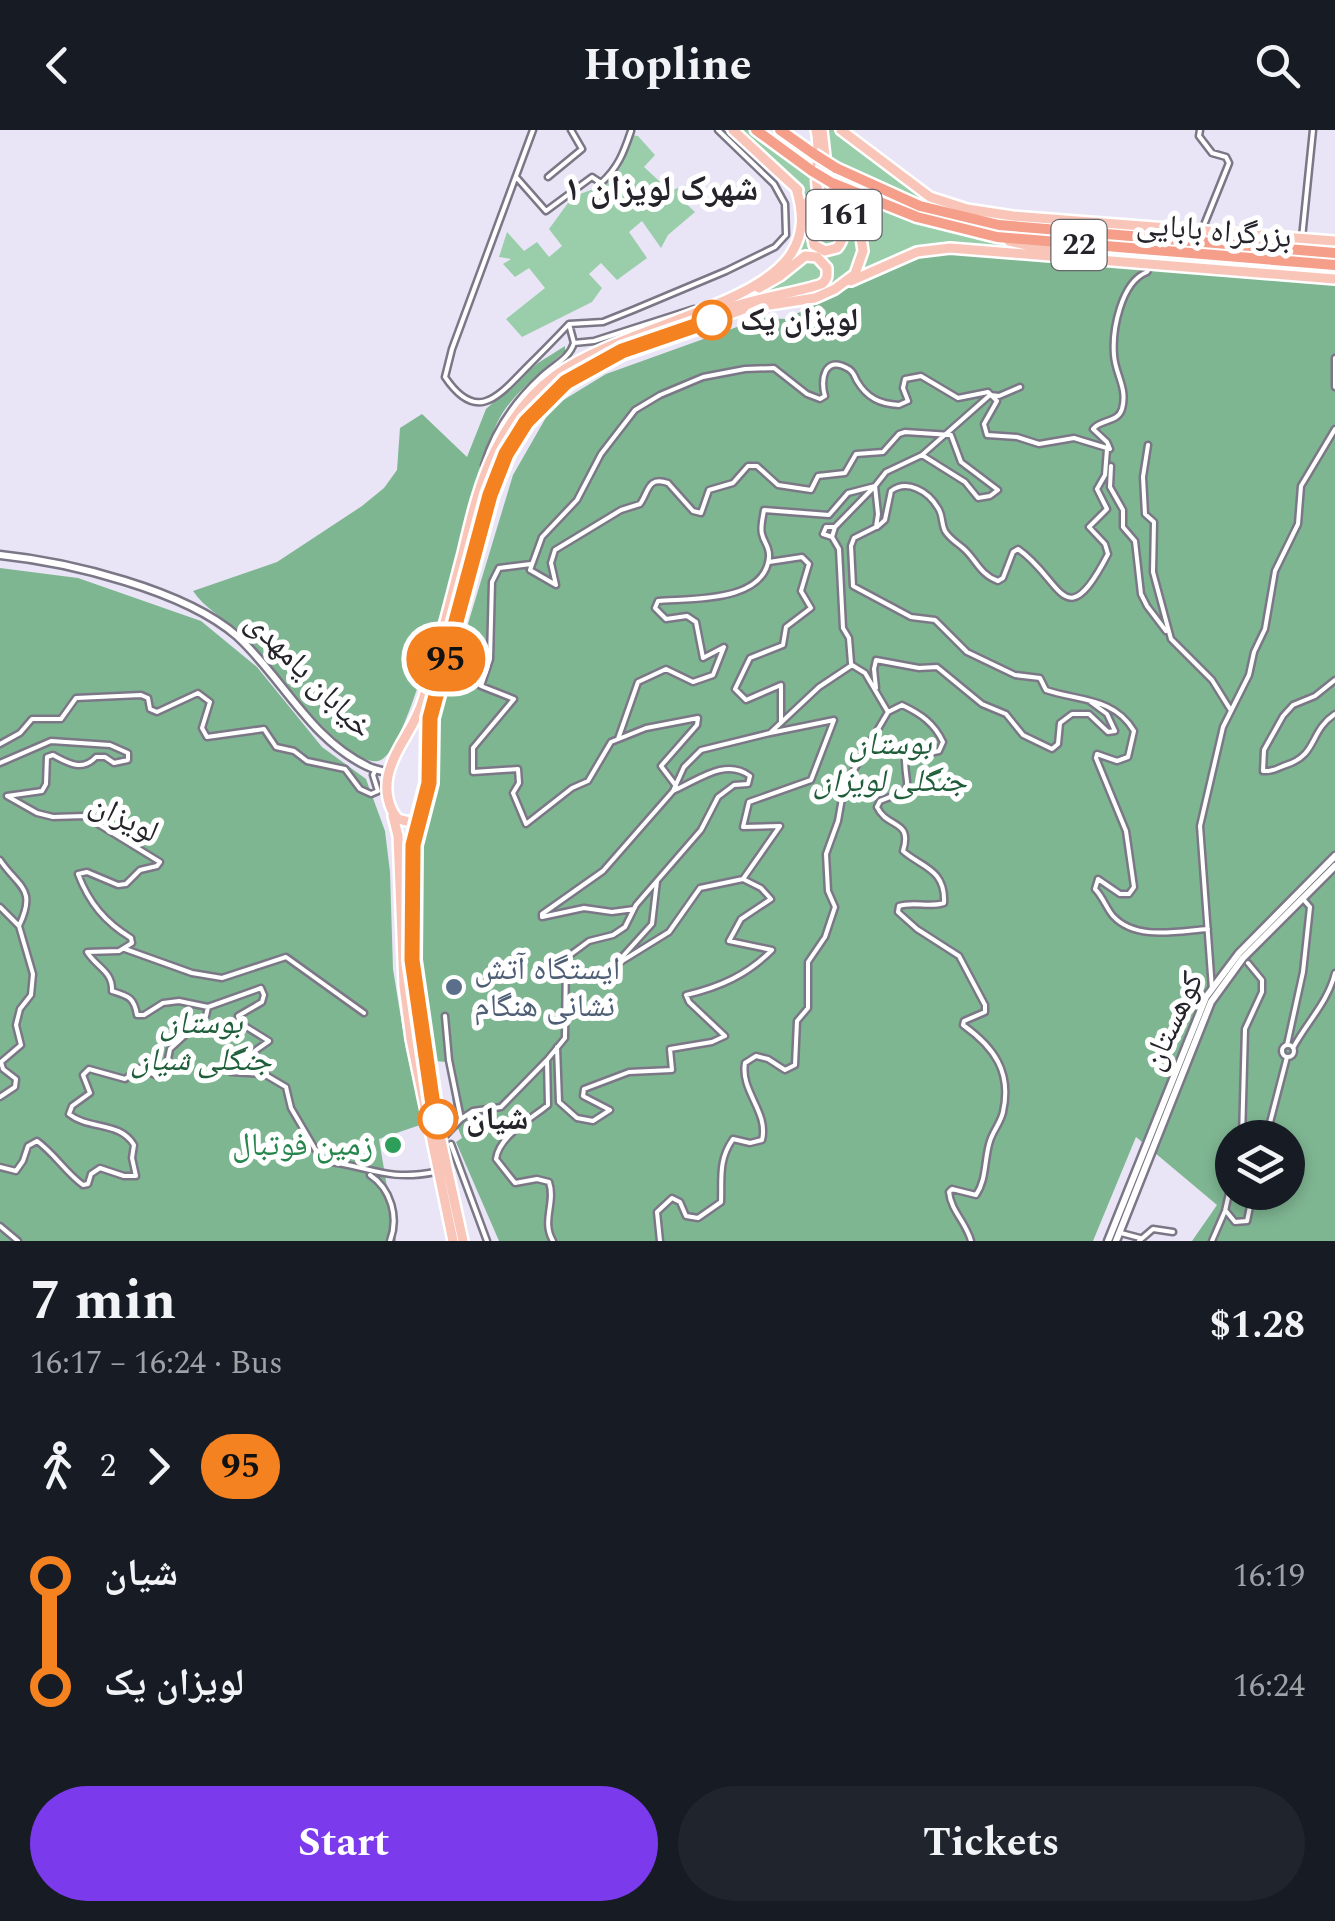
<!DOCTYPE html>
<html lang="en">
<head>
<meta charset="utf-8">
<style>
	:root { --surface:#171b24; --page:#20242c; --text:#f1f3f6; --muted:#9ea1a6; --accent:#7c3aed }
	body { margin:0; font-family:Spectral,"Noto Naskh Arabic",serif; background:var(--page); color:var(--text); height:100vh; display:flex; flex-direction:column; font-size:38px; white-space:nowrap }
	* { box-sizing:border-box; margin:0 }
	p { font-size:32px; color:var(--muted) }
	.icon { flex:none; width:55px; height:55px; fill:none; stroke:currentColor; stroke-width:2; stroke-linecap:round; stroke-linejoin:round }
	.map { position:relative; height:1111px; overflow:hidden }
	.sheet { display:flex; flex-direction:column; background:var(--surface); flex:1 }
	.sheet>* { flex:none }
	.badge { padding:0 20px; border-radius:32px; font-size:35px; line-height:65px }
	.tools { position:absolute; left:1215px; top:990px; display:grid; gap:20px }
	.tools a { display:grid; place-items:center; width:90px; height:90px; border-radius:50%; background:var(--surface); box-shadow:0 5px 15px #0003; font-size:50px }
	.map>.badge { position:absolute; translate:-50% -50%; box-shadow:0 0 0 5px #fff }
	.legs { display:flex; align-items:center; gap:15px; height:110px; padding:0 30px; font-size:32px }
	.legs p { margin-inline-start:auto }
	.head { display:flex; align-items:center; justify-content:space-between; height:170px; padding:0 30px }
	h1 { font-size:55px; font-weight:700; line-height:75px }
	.primary-button { display:flex; gap:20px; margin-top:auto; padding:20px 30px }
	.primary-button a { flex:1; height:115px; border-radius:60px; background:var(--accent); color:#fff; font-size:40px; font-weight:700; line-height:115px; text-align:center }
	.primary-button a+a { background:var(--page); color:var(--text) }
	ul { padding:0 30px; list-style:none }
	li { display:flex; align-items:center; gap:35px; height:110px; font-size:38px }
	li i { display:grid; place-items:center; width:15px; height:100%; margin:0 12px; background:currentColor }
	li i::after { content:''; width:25px; height:25px; margin:-12px; border:8px solid; border-radius:50%; background:var(--surface) }
	li p { margin-inline-start:auto }
	li:first-child i { background:linear-gradient(#0000 50%,currentColor 0) }
	li:last-child i { background:linear-gradient(currentColor 50%,#0000 0) }
	header { display:flex; justify-content:space-between; align-items:center; height:130px; padding:0 30px; background:var(--surface); font-size:45px; font-weight:700 }
	.map>svg:first-child { display:block }
	.green { fill:#9aceab }
	.forest { fill:#7fb692; fill-rule:evenodd }
	.lines { fill:none; stroke-linecap:round; stroke-linejoin:round }
	.street-casing { stroke:#7b7786; stroke-width:9 }
	.secondary-casing { stroke:#7b7786; stroke-width:11 }
	.primary-casing { stroke:#fff; stroke-width:14 }
	.highway-casing { stroke:#fff; stroke-width:15 }
	.street { stroke:#fff; stroke-width:4 }
	.secondary { stroke:#fff; stroke-width:6 }
	.primary { stroke:#f9c5b8; stroke-width:9 }
	.highway { stroke:#f59e89; stroke-width:10 }
	.highway-bridge-casing { stroke:#fff; stroke-width:15; stroke-linecap:butt }
	.highway-bridge { stroke:#f59e89; stroke-width:10 }
	.line-1-casing { stroke:#fff; stroke-width:22 }
	.line-1 { stroke:#f58220; stroke-width:15 }
	.stop-1-dot { fill:#fff; stroke:#f58220; stroke-width:5 }
	.service-dot { fill:#5c6f8a; stroke:#fff; stroke-width:4 }
	.leisure-dot { fill:#2e9e5b; stroke:#fff; stroke-width:4 }
	.labels { text-anchor:middle; dominant-baseline:central; stroke-width:10; stroke-linejoin:round; paint-order:stroke }
	.shield { fill:#fff; stroke:#67666b; stroke-width:2.5 }
	.shield-label { font-size:30px; font-weight:bold; fill:#26242b }
	.street-label { font-size:32px; fill:#26242b; stroke:#fff }
	.stop-label { font-size:32px; font-weight:bold; fill:#26242b; stroke:#fff; text-anchor:start }
	.park-label { font-size:32px; font-style:italic; fill:#205e3b; stroke:#fff }
	.service-label { font-size:32px; fill:#4e5e75; stroke:#fff; text-anchor:start }
	.leisure-label { font-size:32px; fill:#27864d; stroke:#fff; text-anchor:end }
	.neighbourhood-label { font-size:35px; font-weight:bold; fill:#26242b; stroke:#fff }
</style>
</head>
<body>
<header><svg class="icon" aria-label="back" viewBox="0 0 24 24"><path d="M15 5l-7 7 7 7"/></svg>Hopline<svg class="icon" aria-label="search" viewBox="0 0 24 24"><circle cx="10" cy="10" r="6"/><path d="M15 15l6 6"/></svg></header>
<div class="map">
<svg width="1335" height="1111" viewBox="0 0 1335 1111">
	<rect width="100%" height="100%" fill="#e9e5f6"/>
	<path class="green" d="M 736,0 L 748,0 L 817,49 C 817,73 836,85 842,108 L 832,118 L 817,115 L 801,60 Z
		M 824,0 L 838,0 L 914,60 L 981,86 L 933,76 L 829,30 Z
		M 631,5 L 638,6 L 655,25 L 644,37 L 670,61 L 691,53 L 680,68 L 695,82 L 668,105 L 661,118 L 642,91 L 629,102 L 647,128 L 617,150 L 601,133 L 589,144 L 602,158 L 592,172 L 522,207 L 506,189 L 545,158 L 529,138 L 515,147 L 503,134 L 511,129 L 499,127 L 507,102 L 524,121 L 537,112 L 549,127 L 562,116 L 549,99 L 568,73 L 580,64 L 599,57 L 620,38 Z
		M 820,51 L 825,53 C 835,71 856,94 859,114 C 868,165 781,169 748,174 L 817,159 L 829,147 L 816,124 L 780,144 L 789,132 L 805,84 L 818,121 L 845,111 L 825,74 Z
		M 829,55 C 897,90 968,107 1042,121 L 859,145 L 863,109 L 859,98 L 835,72 Z
		M 816,128 L 826,144 L 820,153 C 731,172 638,201 561,251 L 558,247 C 624,209 693,187 763,158 C 783,150 794,131 816,128 Z"/>
	<path class="forest" d="M 949,121 L 1335,153 L 1335,1111 L 1192,1111 L 1217,1075 L 1136,1007 L 1093,1111 L 499,1111 L 456,1012 L 462,1008 L 455,991 L 448,932 L 432,931 L 417,838 L 417,769 L 422,706 L 434,653 L 438,593 L 513,345 L 552,277 L 606,244 L 762,188 L 786,189 L 913,126 ZM 1232,1008 L 1288,1008 L 1288,1062 L 1232,1062 Z
		M 565,216 L 565,221 C 542,242 511,264 497,293 C 472,346 416,614 381,630 C 349,645 261,523 238,501 C 222,486 205,479 193,461 L 277,432 L 362,376 L 384,358 L 397,340 L 400,298 L 422,284 L 467,327 L 486,279 L 538,233 Z
		M 0,438 L 78,448 L 201,491 L 257,537 L 322,617 L 366,649 L 385,701 L 390,742 L 393,839 L 406,919 L 423,994 L 379,1009 L 396,1111 L 0,1111 Z"/>
	<g class="lines">
		<defs>
			<path id="street" d="M 533,0 L 452,219 L 445,247 C 478,296 500,264 530,234 C 543,221 556,208 569,194 L 603,192 L 633,180 L 726,141 L 775,117 L 786,105 L 785,74 L 774,54 L 718,0
				M 1200,0 L 1199,6 L 1212,23 L 1226,27 L 1229,33 L 1202,100
				M 548,47 L 582,19 L 571,0
				M 517,48 L 546,81 L 592,47 L 601,53 C 618,38 624,22 631,1
				M 1302,108 L 1313,0
				M 569,194 L 574,213
				M 574,213 L 594,211 L 694,179
				M 1335,228 L 1335,257
				M 1020,257 L 999,266 L 990,265 L 922,325 L 886,342 L 875,356 L 878,384 L 876,397 L 854,408 L 851,416 L 853,456 L 911,487 L 935,490 L 967,522 L 1015,545 L 1040,548 L 1046,560 C 1078,571 1114,567 1134,601 L 1128,627 L 1117,631 L 1097,624 L 1096,628 L 1126,701 L 1134,757 L 1129,764 L 1120,764 L 1098,749 L 1095,759 C 1103,767 1106,778 1113,786 C 1136,811 1178,801 1208,799
				M 1148,315 L 1143,347 L 1145,384 L 1154,392 L 1153,442 L 1171,509 L 1212,550 L 1230,579
				M 922,325 L 965,352 L 978,368 L 990,366 L 998,360 L 961,332 L 951,305 L 905,302 L 899,304 L 883,322 L 856,324 L 845,343 L 818,346 L 811,360 L 778,355 L 757,336 L 748,336 L 733,353 L 709,360 L 701,383 L 693,381 L 668,353 C 647,346 649,362 640,374 L 621,380 L 555,420 L 551,433 L 556,455 L 530,440 L 542,407 L 577,370 L 601,324 L 635,280 L 660,265 L 703,247 L 745,239 L 774,238 L 807,264 L 820,269 L 825,266 C 820,251 824,225 847,238 C 854,241 854,246 857,251 C 867,268 880,274 899,275 L 908,271 L 903,258 L 905,249 L 921,246 L 958,268 L 988,262 L 997,271 L 984,294 L 987,305 L 1017,307 L 1039,314 L 1074,308 L 1110,319 L 1107,312 L 1093,299 C 1100,289 1118,293 1122,279 C 1128,258 1115,244 1114,225 C 1112,200 1121,152 1147,142 L 1151,135
				M 484,335 C 494,302 515,271 541,247 C 553,235 569,229 574,213
				M 1111,336 L 1110,357 L 1123,380 L 1123,397 L 1135,411 L 1141,464 L 1147,476 L 1166,501
				M 835,397 L 832,407 L 823,404 L 826,397 L 835,397 L 875,356
				M 877,397 L 885,390 L 891,361 C 907,349 928,361 938,378 C 943,385 941,393 945,401 C 950,409 956,412 963,418 C 976,429 979,444 998,451 L 1003,448 L 1013,422 L 1018,419 C 1062,449 1064,509 1108,424 L 1105,414 L 1089,397 L 1107,379 L 1097,359 L 1105,345 L 1107,319
				M 832,407 L 839,419 L 843,498 L 849,508 L 851,533
				M 769,432 L 802,427 L 809,434 L 801,461 L 811,478 L 786,497 L 783,515 L 750,528 L 735,559 L 746,570 L 781,555 L 781,592
				M 531,434 L 499,438 L 492,452 L 490,529 L 481,556 L 514,569 L 473,618 L 473,642 L 518,639 L 519,653 L 513,663 L 526,694 L 572,658 L 588,651 L 611,612 L 646,598 L 698,588 L 697,595 L 661,636 L 676,656
				M 1335,550 L 1315,566 L 1293,575 L 1283,586 L 1264,620 L 1263,641 C 1273,642 1277,638 1286,635 C 1318,625 1309,601 1335,584
				M 876,558 L 874,539 L 876,530 L 919,538 L 937,537 L 982,574 L 1006,584 L 1023,605 L 1052,619 L 1058,614 L 1060,593 L 1072,584 L 1089,584 L 1108,602 L 1115,601 L 1107,584 L 1088,570
				M 618,609 L 638,552 L 666,539 L 693,552 L 713,545 L 724,517 L 703,528 L 696,492 L 687,486 L 666,489 L 655,478 L 658,471 C 691,468 765,473 769,427 C 770,417 764,413 762,404 C 760,397 763,387 764,380 L 829,385 L 848,363 L 875,356
				M 0,614 L 20,603 L 32,589 L 61,589 L 76,568 L 141,565 L 148,568 L 150,579 L 157,582 L 198,563 L 210,572 L 202,598 L 207,607 L 264,599 L 276,617 L 294,621 L 307,631 L 345,639 L 360,659 L 371,664 L 378,661 L 373,645 L 376,639
				M 0,633 L 51,611 L 110,615 L 128,623 L 128,630 L 114,633 L 105,627 L 96,627 C 82,642 68,633 53,625 L 47,627 L 46,654 L 42,661 L 7,666 L 37,683 L 53,687 L 85,686 L 160,732 L 157,736 L 140,740 L 126,754 L 118,755 L 87,742 L 78,744 C 89,773 105,792 131,808 L 132,813 L 119,821 L 87,822 C 96,837 113,841 112,861 C 128,866 134,867 137,885 L 144,885 L 163,873 L 179,871 L 208,877 L 261,858 L 264,865 L 262,872 L 238,886 L 240,893 L 269,911 L 232,937 L 231,942 L 264,944 L 286,957 L 291,978 L 322,1031 C 368,1035 385,1052 435,1042
				M 0,730 C 19,758 37,758 19,796
				M 657,751 L 652,794 L 614,836 L 669,802 L 700,758 L 743,749 L 780,696 L 743,697 L 749,672 L 811,650 L 834,590 L 770,603
				M 0,777 L 19,796 L 33,844 L 31,865 L 20,879 L 16,895 L 21,915 L 1,932 L 3,939 L 16,949 L 15,957 L 0,967
				M 634,779 L 612,782 L 584,778 L 542,787 L 542,784 L 603,741 L 673,661 L 684,637 L 701,620 L 770,603 L 819,557 L 852,535 L 865,543 L 888,582
				M 125,819 L 192,843 L 222,848 L 286,827 L 364,883
				M 1212,859 L 1200,696 L 1223,597 L 1249,545 L 1254,522 L 1265,499 L 1275,441 L 1298,394 L 1301,356 L 1335,299
				M 445,886 L 449,930 L 461,989 L 473,981 L 501,977 L 547,930
				M 1287,915 L 1303,842 L 1310,777 L 1304,770
				M1282 921a6 6 0 1 1 12 0a6 6 0 1 1-12 0Z
				M 557,917 L 559,972 L 577,988 L 593,991 L 610,980 L 583,966 L 584,959 L 629,942 L 672,940 L 670,919 L 712,912 L 725,906 L 689,872 L 686,865 C 720,857 747,845 772,820 L 729,811 L 741,789 L 771,769 L 761,758 L 743,749
				M 1293,918 C 1307,892 1328,872 1335,843
				M 444,1007 L 461,989
				M 1242,1008 L 1245,899 L 1262,862 L 1262,850 L 1248,833
				M 1266,1008 L 1287,927
				M 451,1014 L 487,1111
				M 0,1037 L 16,1041 L 23,1031 L 28,1016 L 37,1011 C 55,1024 65,1042 83,1055 L 88,1054 L 91,1044 L 100,1038 L 124,1046 L 136,1046 L 132,1028 L 134,1015 C 120,991 89,1000 69,984 L 72,976 L 90,963 L 83,945 L 89,939 L 125,949 L 140,938 L 155,945 L 165,944 L 170,919 L 206,886 L 208,877
				M 370,1045 C 391,1059 399,1087 390,1111
				M 1226,1081 L 1235,1092 L 1247,1091 L 1253,1062
				M 0,1096 L 18,1111
				M 1121,1103 L 1140,1108
				M 553,1111 C 541,1091 556,1073 549,1052 L 537,1049 L 515,1053 L 496,1029 C 499,1006 531,989 548,975 L 547,930 L 565,908 L 566,828 L 589,811 L 613,805 L 625,797 L 636,775 L 701,700 L 718,667 L 734,655 L 748,654 L 750,646 C 725,627 697,651 673,661
				M 660,1111 L 657,1082 L 672,1068 L 680,1072 L 686,1086 L 698,1088 L 721,1072 C 722,1049 718,1030 733,1009 L 750,1013 L 762,1010 C 769,982 740,961 745,933 L 756,926 L 768,929 L 785,940 L 795,935 L 797,891 L 808,878 L 808,832 L 825,807 L 835,777 L 828,761 L 826,724 L 838,691 L 844,657 L 888,582 L 902,575 C 921,584 934,593 943,612 L 939,621 L 905,628 C 905,662 918,656 880,671 L 877,677 C 887,699 913,689 903,721 C 921,737 946,739 944,773 C 929,778 914,771 899,776 L 898,782 L 917,799 L 959,826 L 985,875 L 985,882 L 964,891 L 963,895 C 994,917 1012,942 1003,982 C 1001,992 993,1001 990,1011 C 984,1029 987,1049 976,1065 L 952,1059 L 949,1062 C 951,1081 966,1092 971,1111
				M 1139,1111 L 1153,1099 L 1173,1102
				M 1212,1111 L 1225,1081 L 1232,1050"/>
			<path id="secondary" d="M 0,425 C 68,432 185,460 237,506 C 282,547 310,609 367,636 C 374,640 381,640 389,643
				M 1108,1111 L 1206,867 L 1239,823 L 1335,726
				M 1116,1111 L 1211,872 L 1243,828 L 1335,736"/>
			<path id="primary" d="M 733,0 L 798,60
				M 841,0 L 930,67 L 967,79 L 1013,86 L 1335,111
				M 796,58 C 803,81 805,102 791,124 C 756,178 616,200 556,245 C 530,264 509,292 495,321 C 479,353 471,389 463,423 C 450,472 438,522 423,570 C 415,598 394,618 388,646 C 385,661 388,678 398,689 L 410,692 L 416,688 L 426,668 L 430,588 L 438,556 L 490,365 L 515,308 L 550,264 L 599,232 L 744,179 L 815,168 L 835,159 L 855,144 L 863,121 L 861,108 L 830,70 L 822,0
				M 806,73 L 814,115 L 825,121 L 837,118 C 854,96 830,90 821,72 C 811,50 822,23 816,0
				M 1009,111 L 1057,122
				M 851,151 L 917,122 L 950,118 L 1335,149
				M 719,182 C 739,171 816,159 823,153 C 828,148 827,145 827,138 L 817,127 L 805,126 L 780,146 L 759,158
				M 420,684 L 412,736 L 415,854 L 435,983 L 463,1111
				M 393,686 L 398,706 L 404,856 L 411,909 L 453,1111"/>
			<path id="highway" d="M 756,0 L 812,41
				M 780,0 L 814,24
				M 836,38 L 920,76 L 999,95 L 1335,123
				M 832,53 L 917,87 L 997,107 L 1335,135"/>
		</defs>
		<use href="#street" class="street-casing"/>
		<use href="#secondary" class="secondary-casing"/>
		<use href="#primary" class="primary-casing"/>
		<use href="#highway" class="highway-casing"/>
		<use href="#street" class="street"/>
		<use href="#secondary" class="secondary"/>
		<use href="#primary" class="primary"/>
		<use href="#highway" class="highway"/>
		<defs>
			<path id="highway-bridge" d="M 814,24 L 836,38
				M 812,41 L 832,53"/>
		</defs>
		<use href="#highway-bridge" class="highway-bridge-casing"/>
		<use href="#highway-bridge" class="highway-bridge"/>
	</g>
	<g class="lines">
		<defs>
			<path id="line-1" d="M 438,989 L 434,982 L 412,830 L 413,715 L 429,653 L 430,588 L 490,365 L 506,324 L 526,292 L 566,252 L 622,221 L 712,190"/>
		</defs>
		<use href="#line-1" class="line-1-casing"/>
		<use href="#line-1" class="line-1"/>
	</g>
	<g class="stop-1-dot">
		<circle cx="712" cy="190" r="18"/>
		<circle cx="438" cy="989" r="18"/>
	</g>
	<circle class="service-dot" cx="454" cy="857" r="10"/>
	<circle class="leisure-dot" cx="393" cy="1015" r="10"/>
	<g class="labels">
		<g class="shield">
			<rect x="806.5" y="60" width="75" height="50" rx="8"/>
			<rect x="1051.5" y="90" width="55" height="50" rx="8"/>
		</g>
		<g class="shield-label">
			<text x="844" y="85">161</text>
			<text x="1079" y="115">22</text>
		</g>
		<g class="street-label">
			<text transform="translate(1214 101) rotate(5)">بزرگراه بابایی</text>
			<text transform="translate(309 545) rotate(45)">خیابان یامهدی</text>
			<text transform="translate(124 688) rotate(27)">لویزان</text>
			<text transform="translate(1173 891) rotate(-65)">کوهستان</text>
		</g>
		<g class="stop-label">
			<text x="740" y="190">لویزان یک</text>
			<text x="466" y="989">شیان</text>
		</g>
		<g class="park-label">
			<text x="890" y="614">بوستان<tspan x="890" dy="37">جنگلی لویزان</tspan></text>
			<text x="201" y="893">بوستان<tspan x="201" dy="37">جنگلی شیان</tspan></text>
		</g>
		<g class="service-label">
			<text x="474" y="839">ایستگاه آتش<tspan x="474" dy="37">نشانی هنگام</tspan></text>
		</g>
		<g class="leisure-label">
			<text x="373" y="1015">زمین فوتبال</text>
		</g>
		<g class="neighbourhood-label">
			<text x="661" y="59">شهرک لویزان ۱</text>
		</g>
	</g>
</svg>
<div class="tools">
<a><svg class="icon" aria-label="layers" viewBox="0 0 24 24"><path d="M12 4l9 5-9 5-9-5zM3 14l9 5 9-5"/></svg></a>
</div>
<b class="badge" style="left:446px;top:529px;background:#f58220;color:#111">95</b>
</div>
<section class="sheet">
<div class="head"><div><h1>7 min</h1><p>16:17 – 16:24 · Bus</p></div><b>$1.28</b></div>
<div class="legs"><svg class="icon" aria-label="walk" viewBox="0 0 24 24"><circle cx="13" cy="4" r="2"/><path d="M13 8l-2 6 4 7M11 14l-3 7M7 12l3-4h3l4 4"/></svg>2<svg class="icon" aria-label="forward" viewBox="0 0 24 24"><path d="M9 5l7 7-7 7"/></svg><b class="badge" style="background:#f58220;color:#111">95</b></div>
<ul>
<li><i style="color:#f58220"></i><b>شیان</b><p>16:19</p></li>
<li><i style="color:#f58220"></i><b>لویزان یک</b><p>16:24</p></li>
</ul>
<div class="primary-button"><a>Start</a><a>Tickets</a></div>
</section>
</body>
</html>
